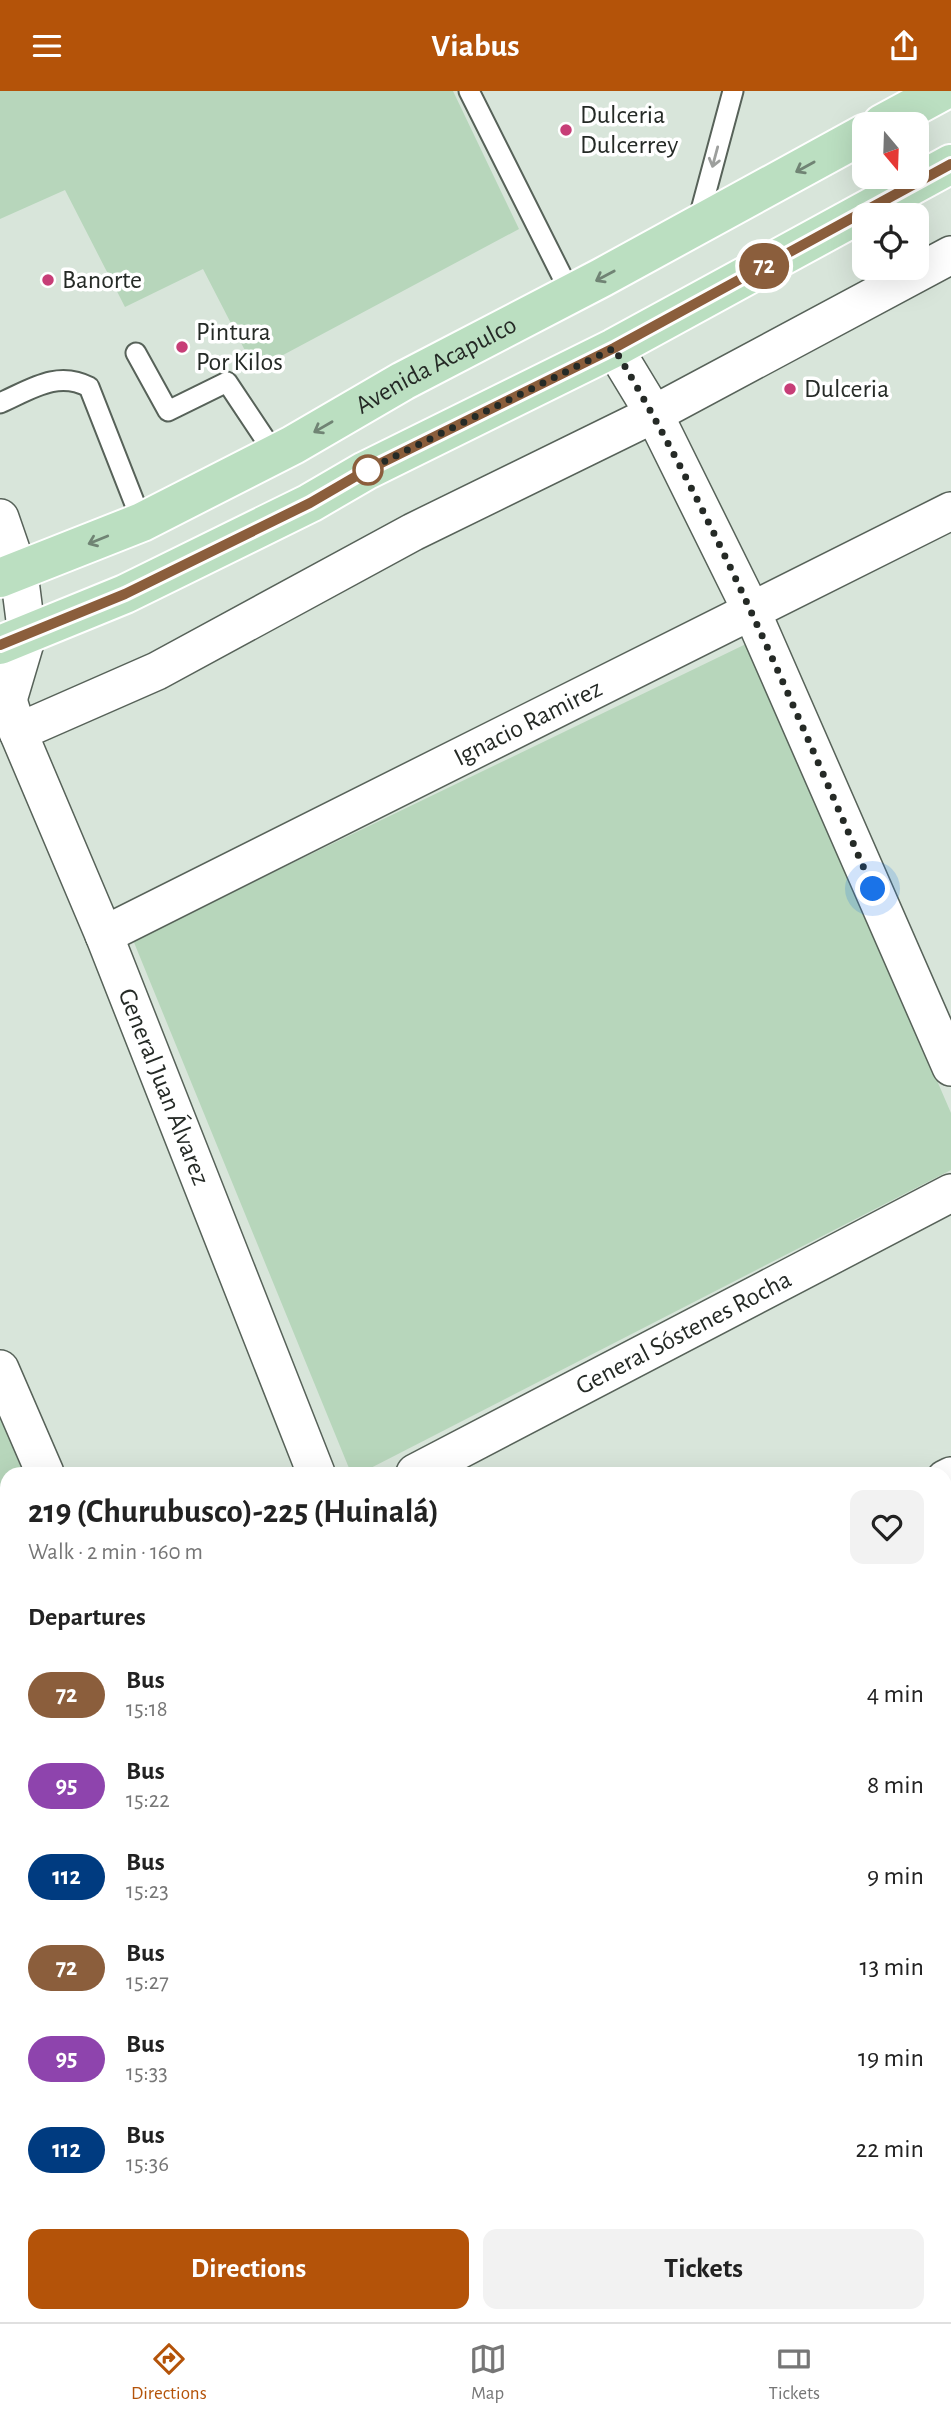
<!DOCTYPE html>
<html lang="en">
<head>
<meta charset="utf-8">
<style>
	:root { --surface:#fff; --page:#f2f2f2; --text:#222; --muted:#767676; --line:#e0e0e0; --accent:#b45309 }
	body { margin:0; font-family:"Alegreya Sans",sans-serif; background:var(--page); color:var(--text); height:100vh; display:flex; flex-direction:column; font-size:26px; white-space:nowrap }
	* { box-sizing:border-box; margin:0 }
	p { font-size:23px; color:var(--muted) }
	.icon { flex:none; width:38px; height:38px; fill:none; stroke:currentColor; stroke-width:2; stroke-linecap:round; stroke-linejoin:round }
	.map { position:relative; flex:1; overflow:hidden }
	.panel { position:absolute; left:0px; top:1376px; width:952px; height:856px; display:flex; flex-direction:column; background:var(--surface); border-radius:21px 21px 0 0; box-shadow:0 7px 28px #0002 }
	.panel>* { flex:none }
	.badge { padding:0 14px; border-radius:23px; font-size:24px; line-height:46px }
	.needle { width:46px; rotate:161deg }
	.tools { position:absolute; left:852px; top:21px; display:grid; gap:14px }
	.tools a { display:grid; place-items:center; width:77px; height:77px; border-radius:14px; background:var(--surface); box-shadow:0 7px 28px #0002; font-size:35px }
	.you { position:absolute; width:35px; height:35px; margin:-18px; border:5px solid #fff; border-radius:50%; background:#1a73e8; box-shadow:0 0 0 10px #1a73e833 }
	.map>.badge { position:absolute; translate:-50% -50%; box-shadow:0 0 0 4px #fff }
	h2 { padding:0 28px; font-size:26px; line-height:63px }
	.round { display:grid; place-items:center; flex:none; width:74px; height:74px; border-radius:14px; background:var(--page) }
	.summary { display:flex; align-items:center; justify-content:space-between; height:119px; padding:0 28px }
	h1 { font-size:33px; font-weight:600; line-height:52px }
	.cta { display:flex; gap:14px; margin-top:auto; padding:14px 28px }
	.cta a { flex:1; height:80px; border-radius:14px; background:var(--accent); color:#fff; font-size:28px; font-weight:600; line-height:80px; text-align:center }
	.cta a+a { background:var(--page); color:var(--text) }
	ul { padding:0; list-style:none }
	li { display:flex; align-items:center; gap:21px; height:91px; padding:0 28px }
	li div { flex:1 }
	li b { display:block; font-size:26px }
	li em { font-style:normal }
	li .badge { min-width:77px; font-weight:700; text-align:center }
	header { display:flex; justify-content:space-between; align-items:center; height:91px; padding:0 28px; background:var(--accent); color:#fff; font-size:32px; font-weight:600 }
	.dock { display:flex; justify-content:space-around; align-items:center; height:98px; border-top:2px solid var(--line); background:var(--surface); font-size:19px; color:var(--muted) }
	.dock a { display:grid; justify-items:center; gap:4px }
	.dock .selected { color:var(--accent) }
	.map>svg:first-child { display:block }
	.green { fill:#b7d6bb }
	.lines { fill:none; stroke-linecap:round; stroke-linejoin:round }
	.service-casing { stroke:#576259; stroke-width:23 }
	.minor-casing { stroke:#576259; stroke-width:40 }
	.primary-casing { stroke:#fff; stroke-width:42 }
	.service { stroke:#fff; stroke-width:19 }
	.minor { stroke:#fff; stroke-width:37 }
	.primary { stroke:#bbdfc1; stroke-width:38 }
	.oneway { stroke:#9d9f9d }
	.oneway2 { stroke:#708474 }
	.line-casing { stroke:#fff; stroke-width:16 }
	.line { stroke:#8b5e3c; stroke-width:10 }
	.walk { stroke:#252a26; stroke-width:7; stroke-dasharray:0 12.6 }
	.poi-dot { fill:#c73e77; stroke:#fff; stroke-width:2.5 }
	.stop-dot { fill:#fff; stroke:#8b5e3c; stroke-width:3.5 }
	.labels { text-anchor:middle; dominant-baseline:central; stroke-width:7; stroke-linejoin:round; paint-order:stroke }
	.poi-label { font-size:26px; fill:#252a26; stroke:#fff; text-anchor:start }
	.street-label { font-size:26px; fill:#252a26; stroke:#fff }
</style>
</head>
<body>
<header><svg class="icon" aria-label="menu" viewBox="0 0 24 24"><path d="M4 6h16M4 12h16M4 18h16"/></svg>Viabus<svg class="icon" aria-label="share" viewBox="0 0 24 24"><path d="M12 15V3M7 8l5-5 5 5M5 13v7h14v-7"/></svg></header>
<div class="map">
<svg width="951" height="2231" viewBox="0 0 951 2231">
	<rect width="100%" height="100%" fill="#d8e5da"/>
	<path class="green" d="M 0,0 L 453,0 L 519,138 L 255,279 L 203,178 L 125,216 L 65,99 L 0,128 Z
		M 748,552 L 951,1022 L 951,1079 L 361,1382 L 351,1382 L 133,849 Z
		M 0,1325 L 23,1382 L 7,1382 L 7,1642 L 0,1644 Z"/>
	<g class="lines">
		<defs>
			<path id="service" d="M 469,0 L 571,203
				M 697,134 L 733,0
				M 136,262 L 168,320 L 227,291 L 275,363
				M 0,312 C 30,299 57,279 89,296 L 142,431"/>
			<g id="minor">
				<path d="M 614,257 L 654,323 L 751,519 L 951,976"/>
				<path d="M 0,427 L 19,482 L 27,545 L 8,609"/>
				<path id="s1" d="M 0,600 L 8,609 L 18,641 L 104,844 L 316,1382"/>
				<path d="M 18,641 L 157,580 L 413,441 L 654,323 L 951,164"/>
				<path id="s2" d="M 104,844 L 951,420"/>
				<path d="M 0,1278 L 45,1382"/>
				<path id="s3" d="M 415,1382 L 951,1102"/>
				<path d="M 945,1388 L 951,1385"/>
				<path d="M 945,1649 L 951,1646"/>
				<path d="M 0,1667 L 7,1664"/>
				<path d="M 945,1921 L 951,1918"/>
				<path d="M 0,1944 L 7,1940"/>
				<path d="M 945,2168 L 951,2165"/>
				<path d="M 0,2190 L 7,2187"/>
				<path d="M 396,2224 L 399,2231"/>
				<path d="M 660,2224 L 663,2231"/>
				<path d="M 823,2231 L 836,2224"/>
			</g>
			<g id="primary">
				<path d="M 882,33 L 943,0"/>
				<path id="s4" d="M 0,487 L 142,431 L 293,354 L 403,290 L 601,187 L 864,43"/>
				<path d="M 0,554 L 125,503 L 310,412 L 365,380 L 614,257 L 951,73"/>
			</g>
		</defs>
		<use href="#service" class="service-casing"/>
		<use href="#minor" class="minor-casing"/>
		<use href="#primary" class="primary-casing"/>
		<use href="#service" class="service"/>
		<use href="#minor" class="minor"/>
		<use href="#primary" class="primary"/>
	</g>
	<defs><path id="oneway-shaft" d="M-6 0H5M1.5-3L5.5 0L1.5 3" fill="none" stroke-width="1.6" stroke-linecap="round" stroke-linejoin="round" transform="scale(1.75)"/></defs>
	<use class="oneway" href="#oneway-shaft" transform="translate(715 66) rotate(105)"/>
	<g class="oneway2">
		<use href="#oneway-shaft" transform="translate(805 76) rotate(151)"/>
		<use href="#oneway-shaft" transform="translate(605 185) rotate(152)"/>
		<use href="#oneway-shaft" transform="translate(323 336) rotate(150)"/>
		<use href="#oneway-shaft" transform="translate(98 449) rotate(158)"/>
	</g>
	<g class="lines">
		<defs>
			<path id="line" d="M 0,554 L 125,503 L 310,412 L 365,380 L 614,257 L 951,73"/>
		</defs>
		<use href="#line" class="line-casing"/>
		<use href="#line" class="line"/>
		<path class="walk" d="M 368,379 L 365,380 L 614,257 C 717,428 793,615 873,798"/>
	</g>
	<g class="poi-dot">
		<circle cx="566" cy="39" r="7"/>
		<circle cx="48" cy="189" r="7"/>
		<circle cx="182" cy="256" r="7"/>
		<circle cx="790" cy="298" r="7"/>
	</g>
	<circle class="stop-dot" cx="368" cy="379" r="14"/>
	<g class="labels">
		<g class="poi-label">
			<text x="580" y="24">Dulceria<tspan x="580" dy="30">Dulcerrey</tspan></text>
			<text x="62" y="189">Banorte</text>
			<text x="196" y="241">Pintura<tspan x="196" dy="30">Por Kilos</tspan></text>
			<text x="804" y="298">Dulceria</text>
		</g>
		<g class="street-label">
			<text stroke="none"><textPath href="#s4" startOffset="486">Avenida Acapulco</textPath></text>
			<text stroke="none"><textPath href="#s2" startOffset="474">Ignacio Ramirez</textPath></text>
			<text stroke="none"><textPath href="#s1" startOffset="429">General Juan Álvarez</textPath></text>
			<text stroke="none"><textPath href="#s3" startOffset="303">General Sóstenes Rocha</textPath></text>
		</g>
	</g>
</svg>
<div class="tools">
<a><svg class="needle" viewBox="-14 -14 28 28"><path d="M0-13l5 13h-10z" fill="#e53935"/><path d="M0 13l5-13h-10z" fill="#767676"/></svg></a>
<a><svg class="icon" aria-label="locate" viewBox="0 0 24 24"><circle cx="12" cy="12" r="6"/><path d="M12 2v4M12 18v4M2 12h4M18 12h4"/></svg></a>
</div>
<div class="you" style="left:873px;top:798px"></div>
<b class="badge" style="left:764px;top:175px;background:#8b5e3c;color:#fff">72</b>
<section class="panel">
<div class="summary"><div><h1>219 (Churubusco)-225 (Huinalá)</h1><p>Walk · 2 min · 160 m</p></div><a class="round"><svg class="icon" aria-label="heart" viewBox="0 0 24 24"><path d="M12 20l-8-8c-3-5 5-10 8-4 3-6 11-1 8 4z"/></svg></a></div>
<h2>Departures</h2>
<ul>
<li><span class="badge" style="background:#8b5e3c;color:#fff">72</span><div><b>Bus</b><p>15:18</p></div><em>4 min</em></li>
<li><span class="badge" style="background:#8e44ad;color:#fff">95</span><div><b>Bus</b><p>15:22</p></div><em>8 min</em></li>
<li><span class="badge" style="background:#003b80;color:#fff">112</span><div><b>Bus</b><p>15:23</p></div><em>9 min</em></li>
<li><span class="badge" style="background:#8b5e3c;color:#fff">72</span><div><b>Bus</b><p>15:27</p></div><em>13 min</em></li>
<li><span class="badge" style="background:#8e44ad;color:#fff">95</span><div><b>Bus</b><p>15:33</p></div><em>19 min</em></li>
<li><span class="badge" style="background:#003b80;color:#fff">112</span><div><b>Bus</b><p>15:36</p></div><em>22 min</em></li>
</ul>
<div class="cta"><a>Directions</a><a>Tickets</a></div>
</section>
</div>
<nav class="dock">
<a class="selected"><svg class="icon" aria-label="directions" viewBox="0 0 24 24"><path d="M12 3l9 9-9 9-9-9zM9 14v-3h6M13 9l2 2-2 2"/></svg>Directions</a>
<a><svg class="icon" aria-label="map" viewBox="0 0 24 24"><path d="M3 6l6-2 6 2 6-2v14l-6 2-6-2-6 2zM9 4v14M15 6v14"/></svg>Map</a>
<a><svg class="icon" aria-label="tickets" viewBox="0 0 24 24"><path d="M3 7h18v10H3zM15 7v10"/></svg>Tickets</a>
</nav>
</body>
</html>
